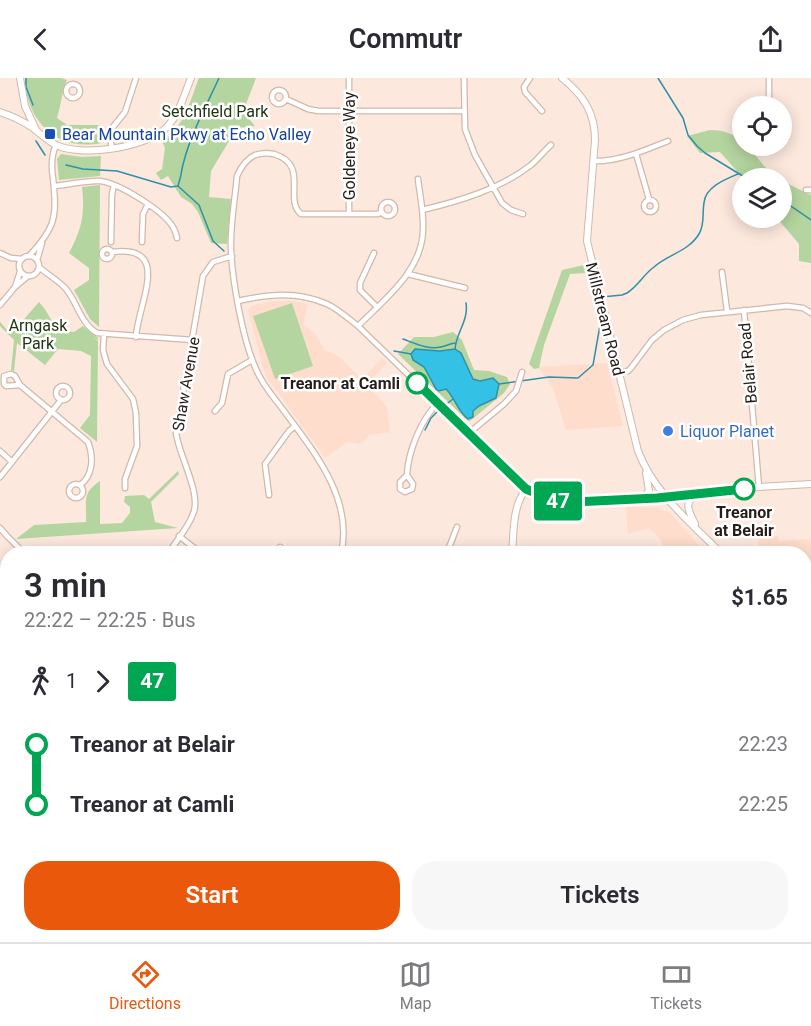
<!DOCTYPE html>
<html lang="en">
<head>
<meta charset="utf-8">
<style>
	:root { --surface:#fff; --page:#f7f7f7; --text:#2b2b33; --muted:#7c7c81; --line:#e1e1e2; --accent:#ea580c }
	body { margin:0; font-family:Roboto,sans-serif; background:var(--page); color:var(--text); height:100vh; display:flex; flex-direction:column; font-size:22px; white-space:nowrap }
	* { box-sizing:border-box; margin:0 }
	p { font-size:20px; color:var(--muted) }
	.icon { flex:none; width:33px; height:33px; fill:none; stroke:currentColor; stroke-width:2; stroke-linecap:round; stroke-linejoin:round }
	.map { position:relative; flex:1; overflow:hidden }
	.details { position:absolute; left:0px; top:468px; width:812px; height:396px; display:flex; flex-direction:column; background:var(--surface); border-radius:24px 24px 0 0; box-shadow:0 3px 15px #0003 }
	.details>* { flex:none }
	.badge { padding:0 12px; border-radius:4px; font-size:21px; line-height:39px }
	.fabs { position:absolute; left:732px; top:18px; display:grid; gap:12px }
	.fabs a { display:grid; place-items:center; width:60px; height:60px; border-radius:50%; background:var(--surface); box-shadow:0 3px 15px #0003; font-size:30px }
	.map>.badge { position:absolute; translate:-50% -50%; box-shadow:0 0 0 3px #fff }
	.legs { display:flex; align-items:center; gap:9px; height:66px; padding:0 24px; font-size:20px }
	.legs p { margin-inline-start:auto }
	.summary { display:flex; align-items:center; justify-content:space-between; height:102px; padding:0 24px }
	h1 { font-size:33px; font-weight:600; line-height:45px }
	.primary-button { display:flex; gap:12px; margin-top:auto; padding:12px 24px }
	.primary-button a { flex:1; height:69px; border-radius:24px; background:var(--accent); color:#fff; font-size:24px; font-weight:600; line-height:69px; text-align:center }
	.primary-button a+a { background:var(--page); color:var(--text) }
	ul { padding:0 24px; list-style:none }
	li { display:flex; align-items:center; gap:21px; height:60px; font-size:22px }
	li i { display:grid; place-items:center; width:9px; height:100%; margin:0 8px; background:currentColor }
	li i::after { content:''; width:15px; height:15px; margin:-8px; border:4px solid; border-radius:50%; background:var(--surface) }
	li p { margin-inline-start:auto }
	li:first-child i { background:linear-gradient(#0000 50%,currentColor 0) }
	li:last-child i { background:linear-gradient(currentColor 50%,#0000 0) }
	header { display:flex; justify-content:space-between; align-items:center; height:78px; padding:0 24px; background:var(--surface); font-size:27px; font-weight:600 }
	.tabs { display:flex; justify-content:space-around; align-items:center; height:84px; border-top:2px solid var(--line); background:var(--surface); font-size:16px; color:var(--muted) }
	.tabs a { display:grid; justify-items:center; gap:3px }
	.tabs .selected { color:var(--accent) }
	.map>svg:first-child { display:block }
	.built { fill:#fdc }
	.park { fill:#b4d59f }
	.water { fill:#33c1e5; stroke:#2f90a8; stroke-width:1.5 }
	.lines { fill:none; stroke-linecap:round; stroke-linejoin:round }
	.stream { stroke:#2f90a8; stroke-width:1.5 }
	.street-casing { stroke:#d1b8ab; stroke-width:7 }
	.secondary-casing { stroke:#d1b8ab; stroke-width:8 }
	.highway-casing { stroke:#7478a3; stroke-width:10 }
	.street { stroke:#fff; stroke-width:4.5 }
	.secondary { stroke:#fff; stroke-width:6 }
	.highway { stroke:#9ea9ee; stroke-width:8 }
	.line-1-casing { stroke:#fff; stroke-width:14 }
	.line-1 { stroke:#00a651; stroke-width:9 }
	.transit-dot { fill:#1a4fb4; stroke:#fff; stroke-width:2 }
	.stop-1-dot { fill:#fff; stroke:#00a651; stroke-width:3 }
	.shop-dot { fill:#3f7fe0; stroke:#fff; stroke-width:2 }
	.labels { text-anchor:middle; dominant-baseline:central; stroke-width:5; stroke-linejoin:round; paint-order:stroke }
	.park-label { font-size:16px; fill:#213513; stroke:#fff }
	.transit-label { font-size:16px; fill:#164399; stroke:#fff; text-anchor:start }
	.street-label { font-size:16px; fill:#261d19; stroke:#fff }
	.stop-label { font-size:16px; font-weight:bold; fill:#261d19; stroke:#fff; text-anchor:end }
	.shop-label { font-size:16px; fill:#366cbe; stroke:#fff; text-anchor:start }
</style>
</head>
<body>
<header><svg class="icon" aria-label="back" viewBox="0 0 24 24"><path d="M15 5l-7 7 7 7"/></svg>Commutr<svg class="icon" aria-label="share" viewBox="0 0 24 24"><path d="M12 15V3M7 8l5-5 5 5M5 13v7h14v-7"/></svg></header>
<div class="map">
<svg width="811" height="864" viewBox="0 0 811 864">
	<rect width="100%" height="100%" fill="#fde8dd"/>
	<path class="built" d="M 272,223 L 293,223 L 308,226 L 303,247 L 314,254 L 325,272 L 338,278 L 362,301 L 382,280 L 387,285 L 367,306 L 387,329 L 390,354 L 369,357 L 362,366 L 347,364 L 325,380 L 266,298 L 262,287 L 248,232 L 251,228 Z
		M 607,285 L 623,348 L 566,352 L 553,310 L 538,289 Z
		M 626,429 L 655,429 L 670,435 L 706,475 L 665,475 L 661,462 L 649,450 L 628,456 Z
		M 760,457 L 778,458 L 779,463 L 811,461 L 811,638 L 804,641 L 804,476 L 757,475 Z
		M 804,709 L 811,737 L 811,838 L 804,843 Z
		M 529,856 L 794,856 L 794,857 L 788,864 L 516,864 Z"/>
	<path class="park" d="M 25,0 L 61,0 L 67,2 C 62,13 61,27 57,40 L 67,47 L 101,47 L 101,65 C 57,74 26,43 25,0 Z
		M 199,0 L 256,0 L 243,34 L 255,48 L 237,50 L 211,93 L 209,119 L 231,121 L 227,166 L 211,165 L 198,134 L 192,126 L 181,119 L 168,98 L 161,102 L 156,95 L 162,91 L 165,70 L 162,63 C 184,50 190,23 199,0 Z
		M 710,52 C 722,52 732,55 742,63 L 742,68 L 748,68 L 764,88 L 778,100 L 743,100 L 720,74 L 700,75 L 687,58 Z
		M 61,76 L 82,79 L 101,78 L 100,98 L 59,102 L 57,81 Z
		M 782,103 L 811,117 L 811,185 L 799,183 L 799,166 L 777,140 L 782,140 Z
		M 100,107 L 99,249 L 90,241 L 74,212 L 89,202 L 89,190 L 69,175 C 82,150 85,137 82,109 Z
		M 584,187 L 586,195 L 570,196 L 544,267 L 539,290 L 534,291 L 529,286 L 562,192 Z
		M 39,224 C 54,240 48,250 74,254 L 83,248 L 98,260 L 98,262 L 93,259 L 98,263 L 97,364 L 80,350 L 90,337 L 91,278 L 81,273 L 58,271 L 45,287 L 17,265 L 14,293 L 11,292 L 14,262 L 0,248 L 0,244 L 11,256 Z
		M 292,225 L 313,288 L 275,301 L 253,238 Z
		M 453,254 L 462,262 L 474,292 L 489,293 L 507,299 L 510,306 L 504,315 L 470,343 L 467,342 L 398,276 L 414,259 L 434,259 Z
		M 178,393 L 179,396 L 151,424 L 155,444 L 178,450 L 16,461 L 34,447 L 86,444 C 87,424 81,415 100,403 L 100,446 L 122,445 L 130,435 L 130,429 L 124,424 L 125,418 L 144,417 L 149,421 Z"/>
	<path class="water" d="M 415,271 L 440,273 L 455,271 L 461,275 L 473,301 L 480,303 L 493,300 L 499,306 L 496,320 L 479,328 L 473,333 L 473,339 L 468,341 C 458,334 455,320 446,311 L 439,313 L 436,311 L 424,289 L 413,282 L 411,276 Z
		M 0,711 L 7,712 L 8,856 L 98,857 L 102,864 L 0,864 Z"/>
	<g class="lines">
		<path class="stream" d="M 26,0 L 26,9 L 33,27
			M 658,0 L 683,40 L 688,57 L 697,68 L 705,75 L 746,100
			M 36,63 L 45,77
			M 66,87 L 83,91 L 117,93 L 171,109 L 178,108 L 199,127 L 213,163 L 224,173
			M 181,96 C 187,62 205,31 219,0
			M 178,108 L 181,97
			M 782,122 L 811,142
			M 602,219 L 622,217 L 627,215 C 638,208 644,196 654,189 C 668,176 688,174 699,156 C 705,146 702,136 704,125 C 705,109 726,101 738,96
			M 403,261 C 414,265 428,272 441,269 C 447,268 450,265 456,265
			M 455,271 C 456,255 469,242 466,225
			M 394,273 L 411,276
			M 499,306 L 549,299 L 578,300 L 593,287 L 602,236
			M 444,328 L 453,321
			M 425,352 L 431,340 L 440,331"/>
		<defs>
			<path id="street" d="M 349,0 L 349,136
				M 464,0 L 465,51 L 475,77 L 502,125 L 511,132 L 523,136
				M 530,0 L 524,9 L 525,14 L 542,33
				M66 13a7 7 0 1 1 14 0a7 7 0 1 1-14 0Z
				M272 19a7 7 0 1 1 14 0a7 7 0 1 1-14 0Z
				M 286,21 L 308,31 L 318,33 L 464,33
				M 769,28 L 769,0
				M 112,70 L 109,54 L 125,34 L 136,0
				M 636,76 L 649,121
				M 594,83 C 619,84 645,72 668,63
				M 54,108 C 69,107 85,102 100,103 C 119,105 166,134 174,151 C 176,154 176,157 177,160
				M 806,112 L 811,112
				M644 128a6 6 0 1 1 12 0a6 6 0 1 1-12 0Z
				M381 131a7 7 0 1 1 14 0a7 7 0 1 1-14 0Z
				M 422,132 C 460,123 500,111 531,87 C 538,81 544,73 551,67
				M 111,164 L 112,116 L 114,107
				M 142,164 L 143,136 L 148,126
				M102 176a5 5 0 1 1 10 0a5 5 0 1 1-10 0Z
				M 112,174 C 174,165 137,228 136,259
				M 0,175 L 11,180 L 22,181
				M 374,175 L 360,205 L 360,212 L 377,229
				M 29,178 C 56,149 57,139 53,100 C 51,88 51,78 56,67
				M19 188a10 10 0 1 1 20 0a10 10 0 1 1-20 0Z
				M 37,182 L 42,165
				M 39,189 C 48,197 58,202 66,211 C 77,224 81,246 97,255 L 193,262
				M 722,194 L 727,233
				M 408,196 L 465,210
				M 15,209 L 20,194
				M 238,223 C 269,216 297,213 327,226 C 338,231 349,241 358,248 L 526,411
				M 0,227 L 15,209 L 28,198
				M 744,232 L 759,409
				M 358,248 C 385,221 422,193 423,152 C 424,135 420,118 418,101
				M 104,257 L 103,272 L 107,286 L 133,321 L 136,335 L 137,368 L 125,401 L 125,410
				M 619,295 L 628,293 L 631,290 L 652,262 L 664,252 L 683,242 L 701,237 L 787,228 L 803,230 L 811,235
				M 20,307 L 6,308 L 4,306 L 4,298 L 11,296 L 15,298 L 20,307 L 88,364 C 94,379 93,398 80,407
				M56 315a7 7 0 1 1 14 0a7 7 0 1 1-14 0Z
				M 215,333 L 222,325 L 228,296 L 252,282
				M 469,355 L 504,326 L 516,313 L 522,294
				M 0,373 L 12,384
				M 407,397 L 413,406 L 412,411 L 405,414 L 400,411 L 400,404 L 407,397 C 408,374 421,341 438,325
				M 0,399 L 61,322
				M69 413a7 7 0 1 1 14 0a7 7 0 1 1-14 0Z
				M 269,417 L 265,386 L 289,353 L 295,348
				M 0,450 L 7,458
				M 179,458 L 202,476
				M 9,460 L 25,476
				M 168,476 C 176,463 188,450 193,436 C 202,416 179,378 176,355 L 203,198 L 213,184 L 232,178
				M 278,476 L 280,469
				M 341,476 C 354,421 314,374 284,333 C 274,319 262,307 256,291 C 243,263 232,202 231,171 C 230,147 235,122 237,98 C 241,89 246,81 255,77 C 261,75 268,75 274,76 C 310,87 283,121 301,136 L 378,136 L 382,134
				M 414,476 L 416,472
				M 445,476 L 450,467 L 457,449
				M 0,612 L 8,619
				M 0,644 L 8,643
				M 124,856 L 131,864
				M 272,856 L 272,864
				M 222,863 L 225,856"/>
			<path id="secondary" d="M 20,0 L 25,28 L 36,52
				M 562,0 C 583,17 595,34 595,62 L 587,163 L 638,373 C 654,415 691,445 722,476
				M 0,34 C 12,38 23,43 33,50 C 41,56 47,63 56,67 C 81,79 146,70 166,50 C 179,37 184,17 191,0
				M 642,421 L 649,413 L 646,395
				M 695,446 C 690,435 682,424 697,417
				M 512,476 C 514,454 512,429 526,411 L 553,422 L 574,424 L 657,420 L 759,409 L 811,406
				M 804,672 L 811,687
				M 804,693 L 811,712
				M 804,741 L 807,736 L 811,721
				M 804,748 L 811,746
				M 804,753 L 811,756
				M 431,856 L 434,864
				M 499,864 L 512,856
				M 807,864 L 809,846"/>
			<path id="highway" d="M 804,854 L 811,837
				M 796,864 L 803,856"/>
		</defs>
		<use href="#street" class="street-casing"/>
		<use href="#secondary" class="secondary-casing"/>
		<use href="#highway" class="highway-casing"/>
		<use href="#street" class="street"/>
		<use href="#secondary" class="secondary"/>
		<use href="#highway" class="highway"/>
	</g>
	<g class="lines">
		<defs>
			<path id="line-1" d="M 417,305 L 526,411 L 553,422 L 574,424 L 657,420 L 744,411"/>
		</defs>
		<use href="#line-1" class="line-1-casing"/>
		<use href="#line-1" class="line-1"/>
	</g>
	<rect class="transit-dot" x="44" y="50" width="12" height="12" rx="3"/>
	<g class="stop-1-dot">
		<circle cx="417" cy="305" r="10"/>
		<circle cx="744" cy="411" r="10"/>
	</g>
	<circle class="shop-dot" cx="668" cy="353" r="6"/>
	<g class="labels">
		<g class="park-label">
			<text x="215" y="33">Setchfield Park</text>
			<text x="38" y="247">Arngask<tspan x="38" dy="18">Park</tspan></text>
		</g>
		<g class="transit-label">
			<text x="62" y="56">Bear Mountain Pkwy at Echo Valley</text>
		</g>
		<g class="street-label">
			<text transform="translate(349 68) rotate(-90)">Goldeneye Way</text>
			<text transform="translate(605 241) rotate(76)">Millstream Road</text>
			<text transform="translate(748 285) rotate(-95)">Belair Road</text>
			<text transform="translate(186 306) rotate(-80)">Shaw Avenue</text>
		</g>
		<g class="stop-label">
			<text x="400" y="305">Treanor at Camli</text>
			<text x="744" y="434" text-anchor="middle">Treanor<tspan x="744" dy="18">at Belair</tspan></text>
		</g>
		<g class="shop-label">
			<text x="680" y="353">Liquor Planet</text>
		</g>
	</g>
</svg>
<div class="fabs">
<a><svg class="icon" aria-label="locate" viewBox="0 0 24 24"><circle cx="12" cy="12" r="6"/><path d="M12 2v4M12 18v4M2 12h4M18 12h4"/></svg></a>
<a><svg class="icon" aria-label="layers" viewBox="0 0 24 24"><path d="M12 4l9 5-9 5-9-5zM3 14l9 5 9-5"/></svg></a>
</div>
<b class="badge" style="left:558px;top:423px;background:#00a651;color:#fff">47</b>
<section class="details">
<div class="summary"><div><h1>3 min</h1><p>22:22 – 22:25 · Bus</p></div><b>$1.65</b></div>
<div class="legs"><svg class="icon" aria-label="walk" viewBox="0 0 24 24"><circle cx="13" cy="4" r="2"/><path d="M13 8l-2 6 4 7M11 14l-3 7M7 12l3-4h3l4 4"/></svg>1<svg class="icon" aria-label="forward" viewBox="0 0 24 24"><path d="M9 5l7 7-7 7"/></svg><b class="badge" style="background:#00a651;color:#fff">47</b></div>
<ul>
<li><i style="color:#00a651"></i><b>Treanor at Belair</b><p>22:23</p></li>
<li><i style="color:#00a651"></i><b>Treanor at Camli</b><p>22:25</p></li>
</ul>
<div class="primary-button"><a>Start</a><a>Tickets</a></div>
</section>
</div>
<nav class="tabs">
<a class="selected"><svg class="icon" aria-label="directions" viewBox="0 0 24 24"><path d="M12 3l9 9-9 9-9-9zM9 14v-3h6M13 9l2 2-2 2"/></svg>Directions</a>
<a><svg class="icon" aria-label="map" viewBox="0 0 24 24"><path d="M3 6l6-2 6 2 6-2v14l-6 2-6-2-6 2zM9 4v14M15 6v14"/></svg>Map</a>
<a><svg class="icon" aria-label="tickets" viewBox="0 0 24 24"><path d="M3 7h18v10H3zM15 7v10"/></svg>Tickets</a>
</nav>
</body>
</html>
